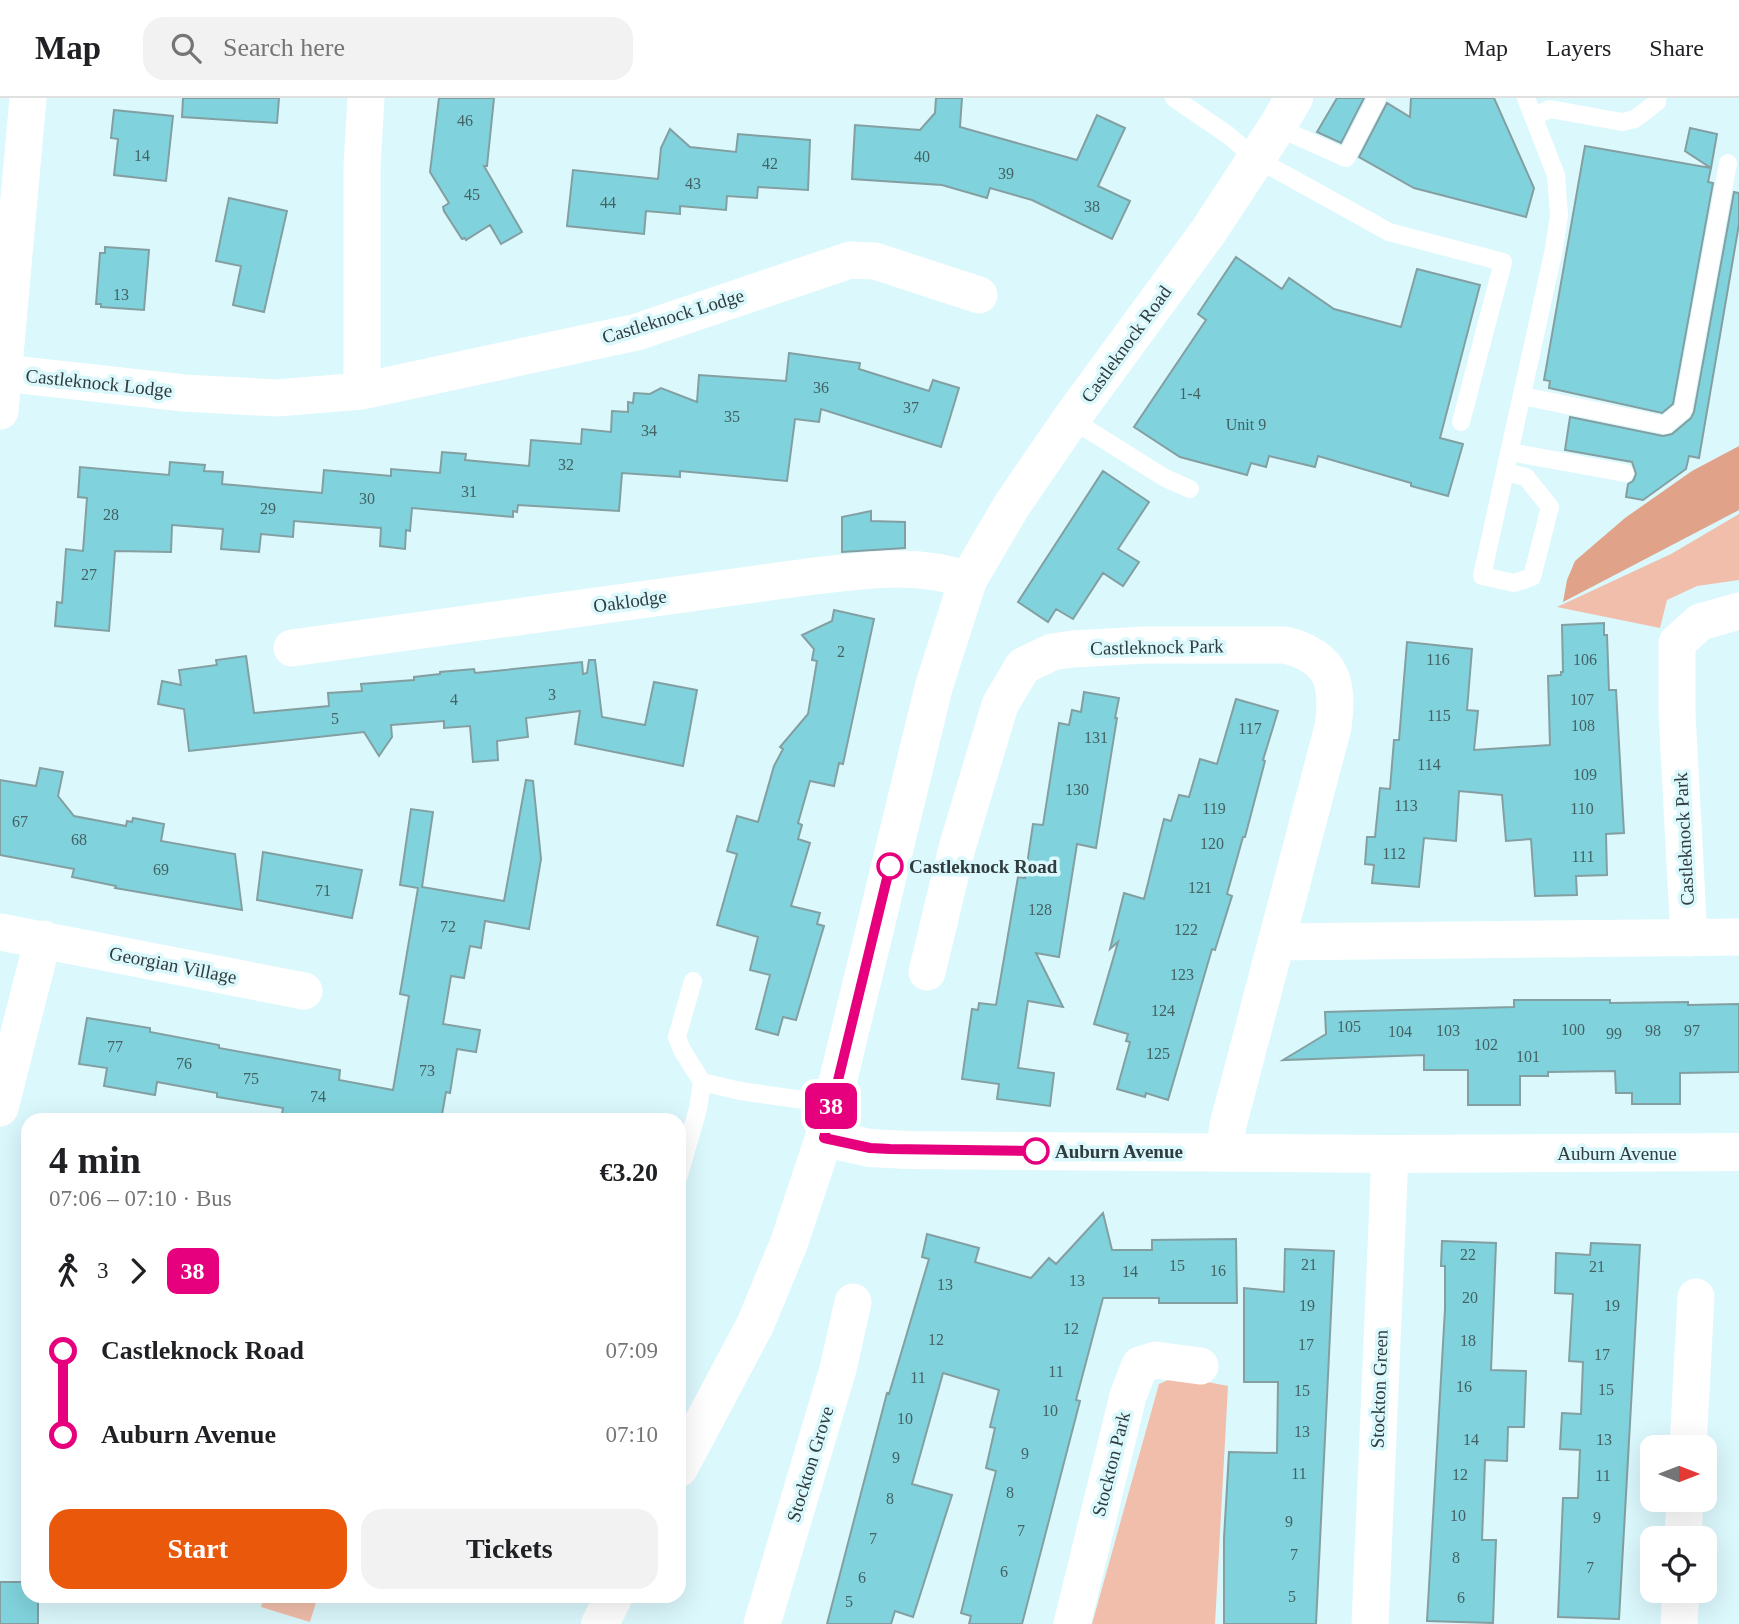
<!DOCTYPE html>
<html lang="en">
<head>
<meta charset="utf-8">
<style>
	:root { --surface:#fff; --page:#f2f2f2; --text:#202124; --muted:#757577; --line:#e0e0e0; --accent:#ea580c }
	body { margin:0; font-family:"Times New Roman",serif; background:var(--page); color:var(--text); height:100vh; display:flex; flex-direction:column; font-size:26px; white-space:nowrap }
	* { box-sizing:border-box; margin:0 }
	p { font-size:23px; color:var(--muted) }
	.icon { flex:none; width:38px; height:38px; fill:none; stroke:currentColor; stroke-width:2; stroke-linecap:round; stroke-linejoin:round }
	.map { position:relative; flex:1; overflow:hidden }
	.details { position:absolute; left:21px; top:1015px; width:665px; height:490px; display:flex; flex-direction:column; background:var(--surface); border-radius:21px; box-shadow:0 7px 28px #0002 }
	.details>* { flex:none }
	.badge { padding:0 14px; border-radius:10px; font-size:24px; line-height:46px }
	.needle { width:46px; rotate:90deg }
	.buttons { position:absolute; left:1640px; top:1337px; display:grid; gap:14px }
	.buttons a { display:grid; place-items:center; width:77px; height:77px; border-radius:14px; background:var(--surface); box-shadow:0 7px 28px #0002; font-size:35px }
	.map>.badge { position:absolute; translate:-50% -50%; box-shadow:0 0 0 4px #fff }
	.legs { display:flex; align-items:center; gap:10px; height:77px; padding:0 28px; font-size:23px }
	.legs p { margin-inline-start:auto }
	.summary { display:flex; align-items:center; justify-content:space-between; height:119px; padding:0 28px }
	h1 { font-size:38px; font-weight:800; line-height:52px }
	.primary-button { display:flex; gap:14px; margin-top:auto; padding:14px 28px }
	.primary-button a { flex:1; height:80px; border-radius:21px; background:var(--accent); color:#fff; font-size:28px; font-weight:800; line-height:80px; text-align:center }
	.primary-button a+a { background:var(--page); color:var(--text) }
	ul { padding:0 28px; list-style:none }
	li { display:flex; align-items:center; gap:24px; height:84px; font-size:26px }
	li i { display:grid; place-items:center; width:10px; height:100%; margin:0 9px; background:currentColor }
	li i::after { content:''; width:18px; height:18px; margin:-9px; border:5px solid; border-radius:50%; background:var(--surface) }
	li p { margin-inline-start:auto }
	li:first-child i { background:linear-gradient(#0000 50%,currentColor 0) }
	li:last-child i { background:linear-gradient(currentColor 50%,#0000 0) }
	header { display:flex; align-items:center; gap:42px; box-sizing:border-box; height:98px; padding:0 35px; background:var(--surface); border-bottom:2px solid var(--line) }
	header strong { font-size:33px }
	nav { display:flex; gap:38px; margin-inline-start:auto; font-size:24px }
	.search { width:490px; height:63px; background:var(--page); display:flex; align-items:center; gap:18px; box-sizing:border-box; padding:0 24px; border-radius:21px; color:var(--muted); font-size:26px }
	.map>svg:first-child { display:block }
	.green { fill:#f0beaa }
	.forest { fill:#e0a289 }
	.building { fill:#80d3dc; stroke:#839fa2; stroke-width:2 }
	.lines { fill:none; stroke-linecap:round; stroke-linejoin:round }
	.service { stroke:#fff; stroke-width:18 }
	.minor { stroke:#fff; stroke-width:37 }
	.tertiary { stroke:#fff; stroke-width:38 }
	.secondary { stroke:#fff; stroke-width:38 }
	.line-1-casing { stroke:#fff; stroke-width:16 }
	.line-1 { stroke:#e6007e; stroke-width:10 }
	.stop-1-dot { fill:#fff; stroke:#e6007e; stroke-width:3.5 }
	.labels { text-anchor:middle; dominant-baseline:central; stroke-width:7; stroke-linejoin:round; paint-order:stroke }
	.number-label { font-size:16px; fill:#446265 }
	.street-label { font-size:19px; fill:#303c3d; stroke:#dbf8fc }
	.stop-label { font-size:19px; font-weight:bold; fill:#303c3d; stroke:#dbf8fc; text-anchor:start }
</style>
</head>
<body>
<header>
<strong>Map</strong>
<div class="search"><svg class="icon" aria-label="search" viewBox="0 0 24 24"><circle cx="10" cy="10" r="6"/><path d="M15 15l6 6"/></svg>Search here</div>
<nav><a>Map</a><a>Layers</a><a>Share</a></nav>
</header>
<div class="map">
<svg width="1739" height="1526" viewBox="0 0 1739 1526">
	<rect width="100%" height="100%" fill="#dbf8fc"/>
	<path class="green" d="M 1739,416 L 1739,482 L 1697,488 L 1667,502 L 1660,530 L 1557,509 L 1671,456 Z
		M 1177,1278 L 1228,1288 L 1215,1526 L 1092,1526 L 1159,1286 Z
		M 264,1498 L 318,1498 L 310,1524 L 261,1509 Z"/>
	<path class="forest" d="M 1739,348 L 1739,412 L 1563,504 L 1567,482 L 1575,463 L 1625,420 L 1692,373 Z"/>
	<path class="building" d="M 183,0 L 279,0 L 277,25 L 182,19 Z
		M 439,0 L 494,0 L 487,68 L 484,68 L 522,134 L 501,146 L 490,127 L 466,142 L 465,140 L 462,141 L 444,113 L 443,109 L 449,105 L 430,74 Z
		M 936,0 L 962,0 L 960,29 L 1077,62 L 1097,17 L 1125,30 L 1098,88 L 1130,103 L 1112,141 L 1032,102 L 990,90 L 987,100 L 942,87 L 852,81 L 855,27 L 920,32 L 935,15 Z
		M 1337,0 L 1364,0 L 1341,45 L 1317,34 Z
		M 1411,0 L 1494,0 L 1534,90 L 1526,119 L 1414,90 L 1359,59 L 1387,5 L 1410,19 Z
		M 114,12 L 173,18 L 166,83 L 114,77 L 118,41 L 111,40 Z
		M 1690,30 L 1717,36 L 1711,70 L 1685,53 Z
		M 670,31 L 690,49 L 736,54 L 738,36 L 810,42 L 808,92 L 758,89 L 757,100 L 727,98 L 726,112 L 680,108 L 680,116 L 646,113 L 644,136 L 567,128 L 573,72 L 658,81 L 661,50 Z
		M 1585,48 L 1711,70 L 1708,84 L 1713,85 L 1673,306 L 1662,315 L 1549,290 L 1550,283 L 1544,282 Z
		M 1734,94 L 1739,95 L 1739,126 L 1699,360 L 1689,358 L 1686,371 L 1643,402 L 1626,399 L 1628,386 L 1633,383 L 1636,376 L 1632,364 L 1565,352 L 1570,319 L 1663,338 L 1672,336 L 1691,320 L 1694,314 Z
		M 229,100 L 287,113 L 264,214 L 233,207 L 241,168 L 216,163 Z
		M 105,149 L 149,152 L 144,212 L 101,209 L 101,206 L 96,206 L 100,155 L 105,155 Z
		M 1236,159 L 1282,191 L 1289,180 L 1334,211 L 1401,229 L 1417,171 L 1480,187 L 1440,340 L 1463,346 L 1448,398 L 1411,388 L 1411,385 L 1318,358 L 1315,369 L 1269,358 L 1266,369 L 1251,365 L 1247,377 L 1180,359 L 1134,329 L 1206,222 L 1198,216 Z
		M 789,255 L 860,265 L 859,271 L 929,293 L 933,282 L 959,290 L 941,349 L 821,311 L 819,324 L 795,321 L 787,383 L 680,373 L 680,379 L 622,375 L 619,413 L 518,407 L 517,414 L 513,413 L 513,419 L 412,410 L 410,433 L 406,432 L 405,451 L 380,448 L 381,430 L 294,423 L 293,439 L 261,436 L 259,454 L 221,451 L 223,431 L 172,427 L 171,454 L 115,453 L 109,533 L 55,528 L 57,504 L 62,505 L 66,451 L 83,453 L 87,400 L 78,399 L 80,369 L 169,377 L 170,364 L 205,367 L 204,373 L 223,374 L 222,386 L 322,395 L 324,372 L 391,378 L 391,371 L 440,375 L 442,354 L 466,356 L 465,362 L 529,368 L 531,342 L 581,346 L 582,331 L 611,334 L 612,313 L 628,314 L 628,304 L 633,305 L 634,295 L 650,296 L 661,290 L 697,304 L 699,277 L 786,283 Z
		M 1103,373 L 1149,404 L 1118,451 L 1139,464 L 1123,488 L 1103,475 L 1073,521 L 1056,511 L 1048,524 L 1018,504 Z
		M 871,413 L 871,423 L 905,424 L 905,450 L 842,454 L 842,419 Z
		M 834,512 L 874,521 L 843,666 L 839,665 L 834,688 L 810,683 L 798,725 L 802,727 L 798,741 L 810,745 L 791,808 L 820,815 L 817,826 L 824,828 L 796,922 L 783,919 L 778,937 L 756,931 L 770,877 L 750,872 L 758,839 L 717,827 L 737,756 L 727,753 L 737,718 L 758,724 L 774,668 L 783,651 L 780,649 L 808,616 L 817,563 L 812,562 L 814,551 L 802,537 L 832,523 Z
		M 1604,525 L 1604,537 L 1607,537 L 1609,592 L 1616,592 L 1624,735 L 1606,736 L 1607,777 L 1576,778 L 1577,797 L 1535,798 L 1531,741 L 1506,743 L 1502,697 L 1459,693 L 1456,743 L 1424,740 L 1419,789 L 1372,785 L 1374,767 L 1365,766 L 1367,739 L 1375,739 L 1380,690 L 1390,691 L 1394,642 L 1399,642 L 1407,544 L 1472,551 L 1467,612 L 1478,613 L 1474,652 L 1550,647 L 1548,578 L 1561,577 L 1561,574 L 1563,574 L 1562,527 Z
		M 246,558 L 254,615 L 329,608 L 328,595 L 362,593 L 361,586 L 414,582 L 414,579 L 440,576 L 440,574 L 474,571 L 475,575 L 582,564 L 583,576 L 587,575 L 589,562 L 595,562 L 602,619 L 645,627 L 654,584 L 697,592 L 683,668 L 575,646 L 580,613 L 526,620 L 528,639 L 497,643 L 498,662 L 473,664 L 470,628 L 444,630 L 444,623 L 391,627 L 392,639 L 379,658 L 364,634 L 189,653 L 184,611 L 158,606 L 162,583 L 181,587 L 179,572 L 217,567 L 216,562 Z
		M 1084,594 L 1119,600 L 1115,620 L 1117,620 L 1096,750 L 1077,746 L 1059,859 L 1036,855 L 1063,909 L 1028,903 L 1018,970 L 1054,975 L 1050,1008 L 997,1001 L 999,986 L 962,981 L 972,911 L 978,912 L 979,905 L 996,907 L 1018,779 L 1025,780 L 1033,726 L 1043,727 L 1059,625 L 1069,627 L 1072,612 L 1081,614 Z
		M 1236,601 L 1278,613 L 1263,662 L 1265,663 L 1245,739 L 1243,739 L 1227,796 L 1232,798 L 1215,852 L 1212,851 L 1168,1002 L 1146,995 L 1145,999 L 1117,991 L 1130,944 L 1126,943 L 1128,936 L 1094,926 L 1118,844 L 1110,851 L 1124,795 L 1144,801 L 1164,721 L 1171,723 L 1179,697 L 1189,699 L 1200,661 L 1217,666 Z
		M 40,670 L 63,674 L 58,698 L 74,718 L 126,728 L 127,723 L 132,724 L 133,720 L 164,726 L 161,743 L 235,756 L 242,812 L 115,790 L 116,788 L 72,779 L 74,771 L 0,757 L 0,682 L 36,688 Z
		M 526,682 L 533,683 L 541,761 L 529,831 L 485,823 L 481,850 L 470,848 L 464,880 L 451,878 L 443,926 L 480,932 L 476,954 L 457,951 L 450,995 L 446,994 L 441,1022 L 281,1022 L 283,1010 L 217,999 L 217,995 L 157,984 L 155,997 L 104,988 L 107,970 L 79,966 L 87,920 L 150,930 L 150,934 L 219,947 L 219,950 L 340,972 L 339,982 L 393,992 L 409,898 L 400,896 L 418,790 L 400,787 L 411,711 L 433,714 L 422,789 L 504,803 Z
		M 263,754 L 362,772 L 352,820 L 257,802 Z
		M 1514,902 L 1610,902 L 1610,905 L 1688,904 L 1688,907 L 1739,906 L 1739,974 L 1680,975 L 1680,1006 L 1632,1006 L 1632,995 L 1616,995 L 1615,973 L 1548,974 L 1548,978 L 1520,978 L 1520,1007 L 1468,1007 L 1468,972 L 1424,972 L 1424,957 L 1283,962 L 1326,936 L 1325,914 L 1514,909 Z
		M 1103,1115 L 1112,1152 L 1152,1152 L 1152,1142 L 1236,1141 L 1237,1205 L 1159,1205 L 1159,1200 L 1103,1200 L 1076,1302 L 1080,1303 L 1022,1526 L 969,1526 L 971,1518 L 961,1515 L 996,1373 L 986,1370 L 995,1330 L 990,1329 L 999,1292 L 943,1275 L 912,1386 L 952,1397 L 913,1519 L 895,1513 L 891,1526 L 827,1526 L 887,1295 L 889,1296 L 929,1161 L 922,1159 L 927,1136 L 979,1150 L 975,1164 L 1031,1180 L 1049,1160 L 1056,1166 Z
		M 1442,1143 L 1496,1145 L 1491,1272 L 1526,1273 L 1524,1329 L 1508,1329 L 1507,1363 L 1485,1362 L 1482,1442 L 1496,1442 L 1493,1525 L 1427,1523 L 1445,1211 L 1445,1168 L 1441,1168 Z
		M 1591,1145 L 1640,1147 L 1619,1521 L 1558,1519 L 1563,1400 L 1578,1400 L 1580,1352 L 1560,1351 L 1562,1315 L 1581,1316 L 1583,1264 L 1569,1263 L 1573,1196 L 1555,1195 L 1556,1155 L 1590,1157 Z
		M 1285,1151 L 1334,1153 L 1316,1526 L 1224,1526 L 1224,1440 L 1229,1354 L 1277,1355 L 1278,1284 L 1244,1284 L 1244,1190 L 1284,1194 Z
		M 0,1484 L 28,1484 L 28,1498 L 38,1498 L 38,1526 L 0,1526 Z"/>
	<g class="lines">
		<path class="service" d="M 1174,0 L 1228,37 L 1255,60 L 1389,134 L 1503,164 L 1461,324
			M 1534,18 L 1550,11 L 1622,24 L 1635,21 L 1657,4 L 1657,0
			M 1277,29 L 1346,60 L 1377,0
			M 1523,298 L 1665,327 L 1683,312 L 1728,65
			M 1071,321 L 1165,380 L 1190,391
			M 1510,354 L 1625,375
			M 1505,374 L 1526,379 L 1550,409 L 1532,479 L 1514,485 L 1482,478 L 1554,151 L 1559,117 L 1556,77 L 1526,0
			M 702,984 L 740,993 L 832,1006
			M 679,1077 L 698,1011 L 702,984 L 682,952 L 677,939 L 693,883"/>
		<path class="minor" d="M 3,275 L 184,295 L 277,300 L 362,293 L 637,234 L 850,162 L 875,163 L 979,197
			M 362,293 L 362,68 L 366,0
			M 0,313 L 28,0
			M 292,550 L 814,478 C 868,472 916,464 968,482
			M 0,834 L 304,893
			M 1689,840 L 1677,615 L 1677,545 L 1700,524 L 1739,513
			M 1276,844 L 1739,839
			M 927,874 L 957,750 L 1000,607 L 1023,568 L 1052,554 L 1073,551 L 1145,547 L 1285,547 C 1333,559 1339,585 1333,629 L 1228,1027 L 1224,1055
			M 0,1010 L 43,841
			M 1688,1349 L 1696,1199
			M 1683,1440 L 1685,1402
			M 762,1526 L 838,1271 L 853,1204
			M 1072,1526 L 1128,1298 L 1140,1267 L 1156,1262 L 1200,1268
			M 1370,1526 L 1390,1056
			M 1679,1526 L 1681,1493"/>
		<path class="tertiary" d="M 824,1040 L 870,1050 L 908,1052 L 1390,1056 L 1739,1054"/>
		<path class="secondary" d="M 679,1370 L 755,1227 L 789,1145 L 824,1040 L 934,588 L 968,482 L 1012,407 L 1071,321 L 1208,134 L 1277,29 L 1294,0
			M 600,1526 L 614,1498"/>
	</g>
	<g class="lines">
		<defs>
			<path id="line-1" d="M 890,768 L 824,1040 L 870,1050 L 890,1051 L 1036,1053"/>
		</defs>
		<use href="#line-1" class="line-1-casing"/>
		<use href="#line-1" class="line-1"/>
	</g>
	<g class="stop-1-dot">
		<circle cx="890" cy="768" r="12"/>
		<circle cx="1036" cy="1053" r="12"/>
	</g>
	<g class="labels">
		<g class="number-label">
			<text x="465" y="22">46</text>
			<text x="142" y="57">14</text>
			<text x="922" y="58">40</text>
			<text x="770" y="65">42</text>
			<text x="1006" y="75">39</text>
			<text x="693" y="85">43</text>
			<text x="472" y="96">45</text>
			<text x="608" y="104">44</text>
			<text x="1092" y="108">38</text>
			<text x="121" y="196">13</text>
			<text x="821" y="289">36</text>
			<text x="1190" y="295">1-4</text>
			<text x="911" y="309">37</text>
			<text x="732" y="318">35</text>
			<text x="1246" y="326">Unit 9</text>
			<text x="649" y="332">34</text>
			<text x="566" y="366">32</text>
			<text x="469" y="393">31</text>
			<text x="367" y="400">30</text>
			<text x="268" y="410">29</text>
			<text x="111" y="416">28</text>
			<text x="89" y="476">27</text>
			<text x="841" y="553">2</text>
			<text x="1438" y="561">116</text>
			<text x="1585" y="561">106</text>
			<text x="552" y="596">3</text>
			<text x="454" y="601">4</text>
			<text x="1582" y="601">107</text>
			<text x="1439" y="617">115</text>
			<text x="335" y="620">5</text>
			<text x="1583" y="627">108</text>
			<text x="1250" y="630">117</text>
			<text x="1096" y="639">131</text>
			<text x="1429" y="666">114</text>
			<text x="1585" y="676">109</text>
			<text x="1077" y="691">130</text>
			<text x="1406" y="707">113</text>
			<text x="1214" y="710">119</text>
			<text x="1582" y="710">110</text>
			<text x="20" y="723">67</text>
			<text x="79" y="741">68</text>
			<text x="1212" y="745">120</text>
			<text x="1394" y="755">112</text>
			<text x="1583" y="758">111</text>
			<text x="161" y="771">69</text>
			<text x="1200" y="789">121</text>
			<text x="323" y="792">71</text>
			<text x="1040" y="811">128</text>
			<text x="448" y="828">72</text>
			<text x="1186" y="831">122</text>
			<text x="1182" y="876">123</text>
			<text x="1163" y="912">124</text>
			<text x="1349" y="928">105</text>
			<text x="1573" y="931">100</text>
			<text x="1448" y="932">103</text>
			<text x="1653" y="932">98</text>
			<text x="1692" y="932">97</text>
			<text x="1400" y="933">104</text>
			<text x="1614" y="935">99</text>
			<text x="1486" y="946">102</text>
			<text x="115" y="948">77</text>
			<text x="1158" y="955">125</text>
			<text x="1528" y="958">101</text>
			<text x="184" y="965">76</text>
			<text x="427" y="972">73</text>
			<text x="251" y="980">75</text>
			<text x="318" y="998">74</text>
			<text x="1468" y="1156">22</text>
			<text x="1309" y="1166">21</text>
			<text x="1177" y="1167">15</text>
			<text x="1597" y="1168">21</text>
			<text x="1218" y="1172">16</text>
			<text x="1130" y="1173">14</text>
			<text x="1077" y="1182">13</text>
			<text x="945" y="1186">13</text>
			<text x="1470" y="1199">20</text>
			<text x="1307" y="1207">19</text>
			<text x="1612" y="1207">19</text>
			<text x="1071" y="1230">12</text>
			<text x="936" y="1241">12</text>
			<text x="1468" y="1242">18</text>
			<text x="1306" y="1246">17</text>
			<text x="1602" y="1256">17</text>
			<text x="1056" y="1273">11</text>
			<text x="918" y="1279">11</text>
			<text x="1464" y="1288">16</text>
			<text x="1606" y="1291">15</text>
			<text x="1302" y="1292">15</text>
			<text x="1050" y="1312">10</text>
			<text x="905" y="1320">10</text>
			<text x="1302" y="1333">13</text>
			<text x="1471" y="1341">14</text>
			<text x="1604" y="1341">13</text>
			<text x="1025" y="1355">9</text>
			<text x="896" y="1359">9</text>
			<text x="1299" y="1375">11</text>
			<text x="1460" y="1376">12</text>
			<text x="1603" y="1377">11</text>
			<text x="1010" y="1394">8</text>
			<text x="890" y="1400">8</text>
			<text x="1458" y="1417">10</text>
			<text x="1597" y="1419">9</text>
			<text x="1289" y="1423">9</text>
			<text x="1021" y="1432">7</text>
			<text x="873" y="1440">7</text>
			<text x="1294" y="1456">7</text>
			<text x="1456" y="1459">8</text>
			<text x="1590" y="1469">7</text>
			<text x="1004" y="1473">6</text>
			<text x="862" y="1479">6</text>
			<text x="1292" y="1498">5</text>
			<text x="1461" y="1499">6</text>
			<text x="849" y="1503">5</text>
		</g>
		<g class="street-label">
			<text transform="translate(673 218) rotate(-17)">Castleknock Lodge</text>
			<text transform="translate(1126 246) rotate(-54)">Castleknock Road</text>
			<text transform="translate(99 285) rotate(6)">Castleknock Lodge</text>
			<text transform="translate(630 503) rotate(-8)">Oaklodge</text>
			<text transform="translate(1157 549) rotate(-1)">Castleknock Park</text>
			<text transform="translate(1684 741) rotate(-93)">Castleknock Park</text>
			<text transform="translate(173 867) rotate(11)">Georgian Village</text>
			<text x="1617" y="1055">Auburn Avenue</text>
			<text transform="translate(1379 1291) rotate(-88)">Stockton Green</text>
			<text transform="translate(810 1366) rotate(-73)">Stockton Grove</text>
			<text transform="translate(1111 1366) rotate(-76)">Stockton Park</text>
		</g>
		<g class="stop-label">
			<text x="909" y="768">Castleknock Road</text>
			<text x="1055" y="1053">Auburn Avenue</text>
		</g>
	</g>
</svg>
<div class="buttons">
<a><svg class="needle" viewBox="-14 -14 28 28"><path d="M0-13l5 13h-10z" fill="#e53935"/><path d="M0 13l5-13h-10z" fill="#757577"/></svg></a>
<a><svg class="icon" aria-label="locate" viewBox="0 0 24 24"><circle cx="12" cy="12" r="6"/><path d="M12 2v4M12 18v4M2 12h4M18 12h4"/></svg></a>
</div>
<b class="badge" style="left:831px;top:1008px;background:#e6007e;color:#fff">38</b>
<section class="details">
<div class="summary"><div><h1>4 min</h1><p>07:06 – 07:10 · Bus</p></div><b>€3.20</b></div>
<div class="legs"><svg class="icon" aria-label="walk" viewBox="0 0 24 24"><circle cx="13" cy="4" r="2"/><path d="M13 8l-2 6 4 7M11 14l-3 7M7 12l3-4h3l4 4"/></svg>3<svg class="icon" aria-label="forward" viewBox="0 0 24 24"><path d="M9 5l7 7-7 7"/></svg><b class="badge" style="background:#e6007e;color:#fff">38</b></div>
<ul>
<li><i style="color:#e6007e"></i><b>Castleknock Road</b><p>07:09</p></li>
<li><i style="color:#e6007e"></i><b>Auburn Avenue</b><p>07:10</p></li>
</ul>
<div class="primary-button"><a>Start</a><a>Tickets</a></div>
</section>
</div>
</body>
</html>
